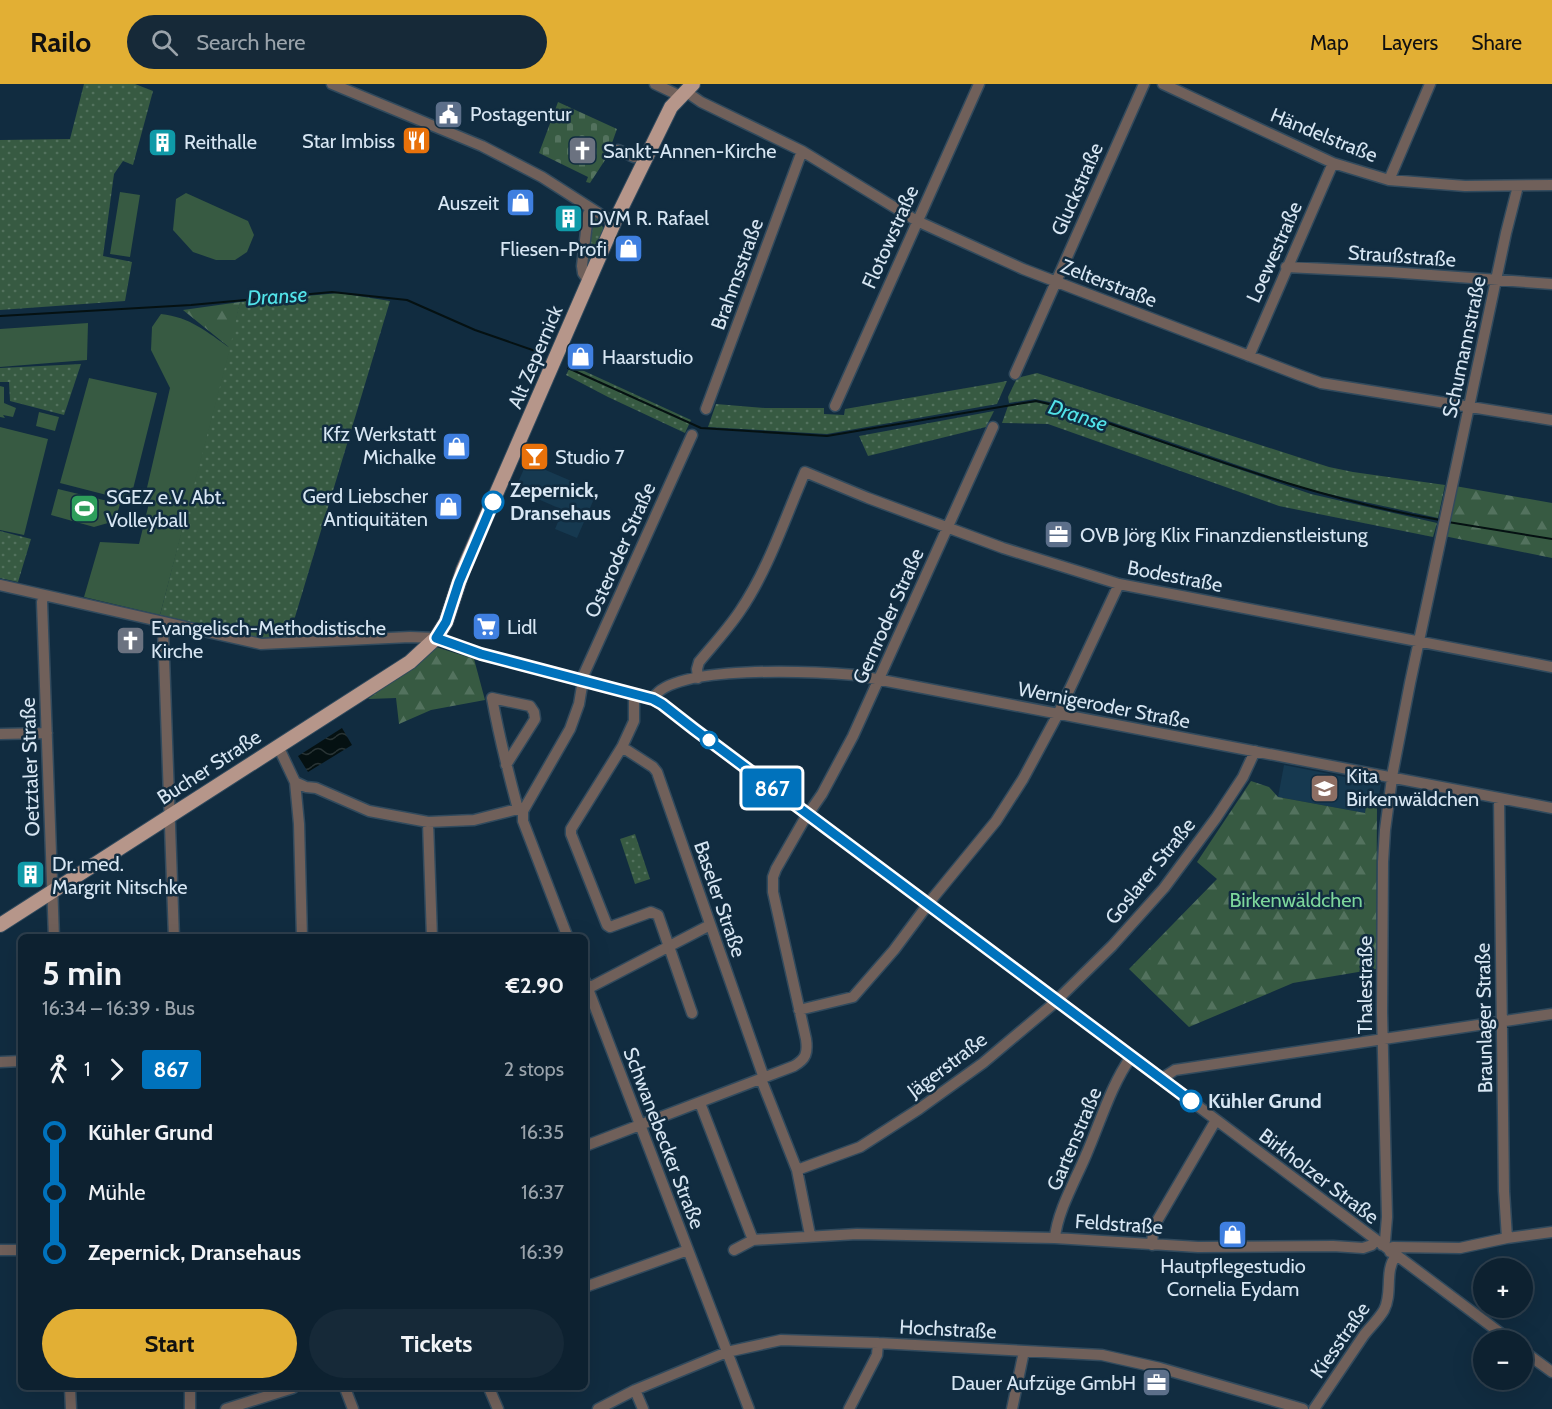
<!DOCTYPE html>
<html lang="en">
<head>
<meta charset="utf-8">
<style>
	:root { --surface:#0d2130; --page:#162938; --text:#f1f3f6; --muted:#9aa3ab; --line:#2d3e4c; --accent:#e2af34 }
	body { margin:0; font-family:Cabin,sans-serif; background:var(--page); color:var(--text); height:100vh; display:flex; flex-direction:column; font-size:22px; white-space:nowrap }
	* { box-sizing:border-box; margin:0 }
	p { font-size:20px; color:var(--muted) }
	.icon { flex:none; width:33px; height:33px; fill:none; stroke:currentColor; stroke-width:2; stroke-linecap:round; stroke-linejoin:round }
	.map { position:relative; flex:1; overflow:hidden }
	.panel { position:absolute; left:18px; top:850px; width:570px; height:456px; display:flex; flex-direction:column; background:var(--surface); border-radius:9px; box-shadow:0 6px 24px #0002,0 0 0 2px var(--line) }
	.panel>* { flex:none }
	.badge { padding:0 12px; border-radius:4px; font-size:21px; line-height:39px }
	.fabs { position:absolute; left:1473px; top:1174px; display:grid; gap:12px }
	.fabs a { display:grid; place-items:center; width:60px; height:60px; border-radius:50%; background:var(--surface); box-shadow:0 6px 24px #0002,0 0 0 2px var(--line); font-size:30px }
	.map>.badge { position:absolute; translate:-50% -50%; box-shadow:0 0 0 3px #fff }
	.legs { display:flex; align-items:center; gap:9px; height:66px; padding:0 24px; font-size:20px }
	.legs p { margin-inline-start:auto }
	.overview { display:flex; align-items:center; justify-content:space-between; height:102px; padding:0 24px }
	h1 { font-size:33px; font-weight:700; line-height:45px }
	.button { display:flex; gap:12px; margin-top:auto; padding:12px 24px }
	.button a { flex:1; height:69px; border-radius:36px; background:var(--accent); color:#111; font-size:24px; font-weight:700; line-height:69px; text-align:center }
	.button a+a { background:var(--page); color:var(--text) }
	ul { padding:0 24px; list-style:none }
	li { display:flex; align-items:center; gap:21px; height:60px; font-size:22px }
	li i { display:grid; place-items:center; width:9px; height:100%; margin:0 8px; background:currentColor }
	li i::after { content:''; width:15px; height:15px; margin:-8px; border:4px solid; border-radius:50%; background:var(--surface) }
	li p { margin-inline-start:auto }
	li:first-child i { background:linear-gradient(#0000 50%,currentColor 0) }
	li:last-child i { background:linear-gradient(currentColor 50%,#0000 0) }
	header { display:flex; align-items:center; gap:36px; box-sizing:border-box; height:84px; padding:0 30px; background:var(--accent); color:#111 }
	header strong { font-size:28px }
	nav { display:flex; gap:33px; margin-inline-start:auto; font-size:21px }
	.search { width:420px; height:54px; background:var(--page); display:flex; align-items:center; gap:15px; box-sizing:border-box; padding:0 21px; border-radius:33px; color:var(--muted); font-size:22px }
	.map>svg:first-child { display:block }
	.built { fill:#163950 }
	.green { fill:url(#green-dots) }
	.forest { fill:url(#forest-firs) }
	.cemetery { fill:url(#cemetery-stones) }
	.pitch { fill:#375a42 }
	.water { fill:url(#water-waves) }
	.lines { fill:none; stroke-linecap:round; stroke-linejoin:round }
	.stream { stroke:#051112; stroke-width:2 }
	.minor-casing { stroke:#314a5d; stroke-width:13 }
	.major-casing { stroke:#314a5d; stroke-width:16 }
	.minor { stroke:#70605a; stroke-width:10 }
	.major { stroke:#b6968a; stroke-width:14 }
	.line-1-casing { stroke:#fff; stroke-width:14 }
	.line-1 { stroke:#0072bc; stroke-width:9 }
	.stop-1-dot { fill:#fff; stroke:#0072bc; stroke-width:3 }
	.labels { text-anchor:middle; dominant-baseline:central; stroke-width:5; stroke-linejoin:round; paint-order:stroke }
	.poi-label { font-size:20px; fill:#d7e6f3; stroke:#112c40; text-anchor:start }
	.street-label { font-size:20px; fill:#d7e6f3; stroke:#112c40 }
	.stop-label { font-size:20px; font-weight:bold; fill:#d7e6f3; stroke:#112c40; text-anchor:start }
	.park-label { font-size:20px; fill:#7dd69b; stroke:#112c40 }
	.water-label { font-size:21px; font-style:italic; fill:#52e3e9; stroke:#112c40 }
</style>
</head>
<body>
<header>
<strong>Railo</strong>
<div class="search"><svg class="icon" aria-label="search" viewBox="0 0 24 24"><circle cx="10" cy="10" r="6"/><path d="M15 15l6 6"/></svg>Search here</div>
<nav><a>Map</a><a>Layers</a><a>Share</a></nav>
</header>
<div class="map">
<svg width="1552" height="1325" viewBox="0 0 1552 1325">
	<defs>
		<pattern id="green-dots" width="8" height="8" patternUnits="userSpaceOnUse" patternTransform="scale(1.5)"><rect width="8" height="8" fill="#375a42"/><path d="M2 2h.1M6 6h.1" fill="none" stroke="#53725e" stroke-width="1.8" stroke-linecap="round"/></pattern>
		<pattern id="forest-firs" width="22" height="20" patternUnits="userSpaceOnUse" patternTransform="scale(1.5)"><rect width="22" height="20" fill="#375a42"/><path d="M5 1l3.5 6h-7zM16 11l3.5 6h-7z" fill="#53725e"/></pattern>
		<pattern id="cemetery-stones" width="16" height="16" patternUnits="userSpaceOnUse" patternTransform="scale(1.5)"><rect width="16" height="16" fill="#375a42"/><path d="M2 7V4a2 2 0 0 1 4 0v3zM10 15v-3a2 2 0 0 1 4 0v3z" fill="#53725e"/></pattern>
		<pattern id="water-waves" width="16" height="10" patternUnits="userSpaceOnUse" patternTransform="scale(1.5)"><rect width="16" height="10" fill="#051112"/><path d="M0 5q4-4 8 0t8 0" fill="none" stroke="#293435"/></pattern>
	</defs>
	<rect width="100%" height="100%" fill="#112c40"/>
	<path class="built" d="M 527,378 L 597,408 L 577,454 L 555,445 L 563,426 L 515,405 Z
		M 1284,681 L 1381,700 L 1377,723 L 1366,722 L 1365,729 L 1278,713 Z"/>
	<path class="green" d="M 84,0 L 135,0 L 153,7 L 133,81 L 123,77 L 114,90 L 103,172 L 132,178 L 125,217 L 0,226 L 0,56 L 70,55 Z
		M 593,133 L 600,137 L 604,146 L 588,188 L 586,183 Z
		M 339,209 L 390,217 L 289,553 L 259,554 L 160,531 L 240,218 Z
		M 81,280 L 64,331 L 10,317 L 9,298 L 0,298 L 0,284 Z
		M 571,281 L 691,336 L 685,349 L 608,313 L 566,291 Z
		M 1037,289 L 1329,383 L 1353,388 L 1445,401 L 1438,434 L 1310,406 L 1059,320 L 1035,315 L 1009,319 L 1008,313 L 1017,294 Z
		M 1007,297 L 997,320 L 827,350 L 708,343 L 716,320 L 765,324 L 824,324 L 824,330 L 844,331 L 845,325 Z
		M 1036,318 L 1058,323 L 1311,410 L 1437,439 L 1433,453 L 1279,422 L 1048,340 L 1002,339 L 1008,322 Z
		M 994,327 L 986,343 L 868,372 L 859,352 Z
		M 0,447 L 31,455 L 18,498 L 0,494 Z
		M 635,750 L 650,795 L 635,800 L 620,755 Z"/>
	<path class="forest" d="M 240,218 L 230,264 L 183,226 Z
		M 1455,402 L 1552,419 L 1552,474 L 1444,452 Z
		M 436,563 L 474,575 L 485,616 L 431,626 L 399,640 L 396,614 L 368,615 Z
		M 1251,697 L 1269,703 L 1278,713 L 1365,729 L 1366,722 L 1377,723 L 1376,885 L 1293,899 L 1189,943 L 1129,885 L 1217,795 L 1197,778 Z"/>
	<path class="cemetery" d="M 558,18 L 617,45 L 607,73 L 590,99 L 586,98 L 588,93 L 539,69 Z"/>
	<path class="pitch" d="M 120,108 L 140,111 L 130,173 L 110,170 Z
		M 186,109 L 248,137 L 254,151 L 247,168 L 235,176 L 216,176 L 193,168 L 173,146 L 176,115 Z
		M 161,230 C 190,233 207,248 230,264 L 160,531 L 84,513 L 100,458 L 139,460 L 151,411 L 146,408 L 170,304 L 151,266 L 152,243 Z
		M 88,239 L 87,276 L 0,283 L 0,245 Z
		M 89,294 L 157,309 L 130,417 L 60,399 Z
		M 0,302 L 4,303 L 4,319 L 16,324 L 13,333 L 3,331 L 5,334 L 0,333 Z
		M 39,328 L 59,333 L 55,347 L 36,342 Z
		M 0,343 L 48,355 L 24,451 L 0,446 Z
		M 58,405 L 120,420 L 115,437 L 94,443 L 51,431 Z"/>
	<path class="water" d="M 342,644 L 352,661 L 308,688 L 298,672 Z"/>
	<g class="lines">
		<path class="stream" d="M 0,232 L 191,221 L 332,208 L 407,216 L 475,246 L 544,270
			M 568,284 L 701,344 L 827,352 L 1036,317 L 1058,322 C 1184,364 1309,414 1440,436
			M 1448,438 L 1552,455"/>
		<defs>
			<path id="minor" d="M 332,0 L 482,62 L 542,93 L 614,139
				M 655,0 L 680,12
				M 1163,0 L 1333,79 L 1389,96 L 1465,102 L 1552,101
				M 685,7 L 701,18 L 802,67 L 917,137 L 1023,185 L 1299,291 L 1321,299 L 1552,336
				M 618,66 L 634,73
				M 1389,96 L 1430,0
				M 1286,183 L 1390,188 L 1552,200
				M 589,197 L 583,189 L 582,182 L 588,130 L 591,125
				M 1249,272 L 1333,79
				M 1015,290 L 1144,0
				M 835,322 L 979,0
				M 706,325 L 802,67
				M 0,501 L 261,560 L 410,553 L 436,554 L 481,570 L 653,615 L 662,620 L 1511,1257
				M 44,511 L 42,518 L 54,854
				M 165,539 L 163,545 L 174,854
				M 698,594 L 697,585 L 699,578 C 713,561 728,545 740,527 C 768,486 785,434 805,388 L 868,414 L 1003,464 L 1119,500 L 1552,583
				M 634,610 L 634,637 L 622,663 L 571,745 L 571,750 L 607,841 L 610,843 L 651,828 L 658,831 L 692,929
				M 653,615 C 669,579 819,588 855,591 L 1552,724
				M 0,650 L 47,649
				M 278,662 L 295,698 L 306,703 L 316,704 L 369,727 L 428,738 L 474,736 L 518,725
				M 622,663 L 653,683 L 657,688 L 764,994
				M 506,681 L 535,635 L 534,628 L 530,622 L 492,614 C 499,652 508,688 518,725 L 523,727 L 523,737 L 568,854
				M 295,698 L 299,740 L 302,854
				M 1499,714 L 1504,1107 L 1507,1154
				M 523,727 L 570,645 L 579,620 L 584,590 L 692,351
				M 428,738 L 432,854
				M 585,897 L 749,1325
				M 585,906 L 710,841
				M 799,926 L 853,913 L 894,866 L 932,815 L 996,737 L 1023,695 L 1058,630 L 1119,500
				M 0,978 L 21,977
				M 761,995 L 797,1086 L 810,1151
				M 1161,995 L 1175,986 L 1552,930
				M 700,1019 L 753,1156
				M 585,1062 L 794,982 C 806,975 808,969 806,955 L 773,808 L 773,793 L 776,785 L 804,736 L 822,710 L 853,652 L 993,343
				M 797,1086 L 860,1063 L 919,1025 L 983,979 L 1052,921 L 1112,862 L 1164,804 L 1216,734 L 1243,693 L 1255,667
				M 1055,1154 C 1057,1128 1076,1095 1086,1071 C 1100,1039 1111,1001 1131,973
				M 1152,1161 L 1153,1148 L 1157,1137 L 1216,1036
				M 1382,1161 L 1385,1157 L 1387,1133 L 1382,928 L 1383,778 L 1385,746 L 1393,687 L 1410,599 L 1506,149 L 1518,102
				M 0,1166 L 21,1166
				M 734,1166 L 753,1156 L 857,1150 L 1055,1154 L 1198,1163 L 1333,1162 L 1363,1164 L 1372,1161 L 1376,1156
				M 1390,1168 L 1393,1163 L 1460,1164 L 1507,1154 L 1552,1148
				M 585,1203 L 688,1166
				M 1522,1266 L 1552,1288
				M 70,1304 L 71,1325
				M 190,1304 L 190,1325
				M 345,1304 L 353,1325
				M 489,1304 L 498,1325
				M 635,1306 L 643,1325
				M 226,1325 L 293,1304
				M 598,1325 L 635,1306 L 727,1268 L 781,1256 L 878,1259 L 1102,1271 L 1160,1284 L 1303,1325
				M 849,1325 L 877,1271 L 878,1259
				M 1012,1325 L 1024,1267
				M 1314,1325 C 1331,1300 1347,1276 1364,1251 C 1370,1243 1379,1235 1384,1226 C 1393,1209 1384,1186 1396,1172"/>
			<path id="major" d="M 0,841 L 410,578 L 436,554 L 446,538 L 463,486 L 614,139 L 671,23 L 693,0"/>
		</defs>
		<use href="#minor" class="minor-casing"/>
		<use href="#major" class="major-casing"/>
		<use href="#minor" class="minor"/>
		<use href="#major" class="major"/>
	</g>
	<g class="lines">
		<defs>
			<path id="line-1" d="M 493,418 L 459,498 L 446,538 L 436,554 L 481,570 L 653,615 L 662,620 L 694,645 L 1191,1017"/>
		</defs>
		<use href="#line-1" class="line-1-casing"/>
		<use href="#line-1" class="line-1"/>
	</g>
	<defs>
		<symbol id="civic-square" viewBox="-11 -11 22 22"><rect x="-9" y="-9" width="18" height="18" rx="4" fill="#5c6f8a" stroke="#112c40"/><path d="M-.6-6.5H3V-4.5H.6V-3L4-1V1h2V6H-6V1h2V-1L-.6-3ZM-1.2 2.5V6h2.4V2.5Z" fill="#fff"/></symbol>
		<symbol id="restaurant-square" viewBox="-11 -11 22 22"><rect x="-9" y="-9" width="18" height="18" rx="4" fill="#e8710a" stroke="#112c40"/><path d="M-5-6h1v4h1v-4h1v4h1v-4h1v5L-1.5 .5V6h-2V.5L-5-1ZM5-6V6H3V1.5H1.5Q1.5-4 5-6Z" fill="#fff"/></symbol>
		<symbol id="building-square" viewBox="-11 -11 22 22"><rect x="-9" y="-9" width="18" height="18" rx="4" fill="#0f9aa8" stroke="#112c40"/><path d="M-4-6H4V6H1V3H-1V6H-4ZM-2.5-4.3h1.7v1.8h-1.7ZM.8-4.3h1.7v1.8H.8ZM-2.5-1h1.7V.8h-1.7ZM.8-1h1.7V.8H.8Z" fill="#fff"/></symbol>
		<symbol id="church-square" viewBox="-11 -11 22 22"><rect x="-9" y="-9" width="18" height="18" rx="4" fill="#6b7280" stroke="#112c40"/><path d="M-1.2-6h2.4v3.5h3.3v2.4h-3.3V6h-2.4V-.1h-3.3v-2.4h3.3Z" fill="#fff"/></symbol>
		<symbol id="shop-square" viewBox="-11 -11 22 22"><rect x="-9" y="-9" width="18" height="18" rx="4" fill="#3f7fe0" stroke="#112c40"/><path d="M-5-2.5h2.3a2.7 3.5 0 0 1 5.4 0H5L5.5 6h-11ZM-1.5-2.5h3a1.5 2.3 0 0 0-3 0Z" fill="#fff"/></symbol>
		<symbol id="bar-square" viewBox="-11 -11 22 22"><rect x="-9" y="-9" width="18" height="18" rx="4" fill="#e8710a" stroke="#112c40"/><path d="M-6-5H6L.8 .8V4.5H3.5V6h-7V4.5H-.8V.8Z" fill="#fff"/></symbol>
		<symbol id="stadium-square" viewBox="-11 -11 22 22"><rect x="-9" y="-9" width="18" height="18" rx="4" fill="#2e9e5b" stroke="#112c40"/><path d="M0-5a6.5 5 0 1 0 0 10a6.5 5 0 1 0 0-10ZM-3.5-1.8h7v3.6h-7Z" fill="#fff"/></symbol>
		<symbol id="office-square" viewBox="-11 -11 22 22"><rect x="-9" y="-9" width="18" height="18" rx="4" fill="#5c6f8a" stroke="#112c40"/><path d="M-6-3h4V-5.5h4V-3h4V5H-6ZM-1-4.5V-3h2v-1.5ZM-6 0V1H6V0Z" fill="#fff"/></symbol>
		<symbol id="supermarket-square" viewBox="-11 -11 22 22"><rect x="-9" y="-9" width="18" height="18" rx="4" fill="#3f7fe0" stroke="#112c40"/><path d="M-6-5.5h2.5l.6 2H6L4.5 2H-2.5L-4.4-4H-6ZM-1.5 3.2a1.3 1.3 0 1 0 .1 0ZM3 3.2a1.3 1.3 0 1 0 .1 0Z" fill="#fff"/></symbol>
		<symbol id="school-square" viewBox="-11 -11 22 22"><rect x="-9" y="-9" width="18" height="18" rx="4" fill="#8d6e63" stroke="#112c40"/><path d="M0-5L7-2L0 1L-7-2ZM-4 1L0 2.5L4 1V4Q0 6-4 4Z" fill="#fff"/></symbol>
	</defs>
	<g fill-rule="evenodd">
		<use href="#civic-square" x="432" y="14" width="33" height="33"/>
		<use href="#restaurant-square" x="400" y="40" width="33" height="33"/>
		<use href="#building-square" x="146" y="42" width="33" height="33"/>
		<use href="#church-square" x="566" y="50" width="33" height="33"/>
		<use href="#shop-square" x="504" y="102" width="33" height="33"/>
		<use href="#building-square" x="552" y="118" width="33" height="33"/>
		<use href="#shop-square" x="612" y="148" width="33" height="33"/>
		<use href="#shop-square" x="564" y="256" width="33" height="33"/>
		<use href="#shop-square" x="440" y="346" width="33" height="33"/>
		<use href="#bar-square" x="518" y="356" width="33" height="33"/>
		<use href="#shop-square" x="432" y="406" width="33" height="33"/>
		<use href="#stadium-square" x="68" y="408" width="33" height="33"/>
		<use href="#office-square" x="1042" y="434" width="33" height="33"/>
		<use href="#supermarket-square" x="470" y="526" width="33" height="33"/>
		<use href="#church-square" x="114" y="540" width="33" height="33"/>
		<use href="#school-square" x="1308" y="688" width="33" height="33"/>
		<use href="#building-square" x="14" y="774" width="33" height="33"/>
		<use href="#shop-square" x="1216" y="1134" width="33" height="33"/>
		<use href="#office-square" x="1140" y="1282" width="33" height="33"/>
	</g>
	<g class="stop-1-dot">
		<circle cx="493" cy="418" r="10"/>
		<circle cx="709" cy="656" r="8"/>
		<circle cx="1191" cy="1017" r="10"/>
	</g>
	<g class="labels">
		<g class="poi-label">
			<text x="470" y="30">Postagentur</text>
			<text x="395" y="57" text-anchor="end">Star Imbiss</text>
			<text x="184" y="58">Reithalle</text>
			<text x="603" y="67">Sankt-Annen-Kirche</text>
			<text x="499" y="119" text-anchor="end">Auszeit</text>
			<text x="589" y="134">DVM R. Rafael</text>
			<text x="607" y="165" text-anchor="end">Fliesen-Profi</text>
			<text x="602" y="273">Haarstudio</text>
			<text x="436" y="350" text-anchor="end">Kfz Werkstatt<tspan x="436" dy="23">Michalke</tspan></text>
			<text x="555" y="373">Studio 7</text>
			<text x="428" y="412" text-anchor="end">Gerd Liebscher<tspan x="428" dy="23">Antiquitäten</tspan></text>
			<text x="106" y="413">SGEZ e.V. Abt.<tspan x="106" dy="23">Volleyball</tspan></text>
			<text x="1080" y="451">OVB Jörg Klix Finanzdienstleistung</text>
			<text x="507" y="543">Lidl</text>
			<text x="151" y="544">Evangelisch-Methodistische<tspan x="151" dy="23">Kirche</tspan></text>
			<text x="1346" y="692">Kita<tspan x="1346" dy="23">Birkenwäldchen</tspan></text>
			<text x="52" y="780">Dr. med.<tspan x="52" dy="23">Margrit Nitschke</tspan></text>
			<text x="1233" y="1182" text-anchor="middle">Hautpflegestudio<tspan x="1233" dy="23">Cornelia Eydam</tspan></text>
			<text x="1136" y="1299" text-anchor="end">Dauer Aufzüge GmbH</text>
		</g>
		<g class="street-label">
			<text transform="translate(1324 51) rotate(22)">Händelstraße</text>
			<text transform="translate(1077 105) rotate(-66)">Gluckstraße</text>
			<text transform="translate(890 153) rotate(-66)">Flotowstraße</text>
			<text transform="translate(1274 168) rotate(-66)">Loewestraße</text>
			<text transform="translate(1402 172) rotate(4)">Straußstraße</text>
			<text transform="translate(737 190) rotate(-70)">Brahmsstraße</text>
			<text transform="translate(1109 199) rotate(21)">Zelterstraße</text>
			<text transform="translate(1464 263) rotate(-78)">Schumannstraße</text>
			<text transform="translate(535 273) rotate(-67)">Alt Zepernick</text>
			<text transform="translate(620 466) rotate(-66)">Osteroder Straße</text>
			<text transform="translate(1175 492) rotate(11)">Bodestraße</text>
			<text transform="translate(888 532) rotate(-66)">Gernroder Straße</text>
			<text transform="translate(1104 621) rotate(11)">Wernigeroder Straße</text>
			<text transform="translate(30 683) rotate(-92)">Oetztaler Straße</text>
			<text transform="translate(209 683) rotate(-33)">Bucher Straße</text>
			<text transform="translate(1150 787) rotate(-51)">Goslarer Straße</text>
			<text transform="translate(720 815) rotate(71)">Baseler Straße</text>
			<text transform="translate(1365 901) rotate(-90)">Thalestraße</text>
			<text transform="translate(1484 934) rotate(-91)">Braunlager Straße</text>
			<text transform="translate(947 981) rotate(-37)">Jägerstraße</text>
			<text transform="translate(664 1054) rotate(69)">Schwanebecker Straße</text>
			<text transform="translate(1074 1055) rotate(-67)">Gartenstraße</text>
			<text transform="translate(1319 1092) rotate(37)">Birkholzer Straße</text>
			<text transform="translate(1119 1140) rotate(4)">Feldstraße</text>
			<text transform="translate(948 1245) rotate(3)">Hochstraße</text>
			<text transform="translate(1340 1256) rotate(-55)">Kiesstraße</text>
		</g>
		<g class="stop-label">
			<text x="510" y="406">Zepernick,<tspan x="510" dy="23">Dransehaus</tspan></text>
			<text x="1208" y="1017">Kühler Grund</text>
		</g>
		<g class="park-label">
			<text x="1296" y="816">Birkenwäldchen</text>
		</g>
		<g class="water-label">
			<text transform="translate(277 212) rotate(-4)">Dranse</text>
			<text transform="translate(1078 331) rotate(18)">Dranse</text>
		</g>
	</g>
</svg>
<div class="fabs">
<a>+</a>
<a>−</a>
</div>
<b class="badge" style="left:772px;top:704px;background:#0072bc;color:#fff">867</b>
<section class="panel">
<div class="overview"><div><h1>5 min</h1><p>16:34 – 16:39 · Bus</p></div><b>€2.90</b></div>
<div class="legs"><svg class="icon" aria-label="walk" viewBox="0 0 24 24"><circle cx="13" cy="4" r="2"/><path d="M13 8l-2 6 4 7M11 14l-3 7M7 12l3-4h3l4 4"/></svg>1<svg class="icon" aria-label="forward" viewBox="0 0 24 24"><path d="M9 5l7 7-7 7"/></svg><b class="badge" style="background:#0072bc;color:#fff">867</b><p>2 stops</p></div>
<ul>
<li><i style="color:#0072bc"></i><b>Kühler Grund</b><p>16:35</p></li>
<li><i style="color:#0072bc"></i><span>Mühle</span><p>16:37</p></li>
<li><i style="color:#0072bc"></i><b>Zepernick, Dransehaus</b><p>16:39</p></li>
</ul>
<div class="button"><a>Start</a><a>Tickets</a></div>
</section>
</div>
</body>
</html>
